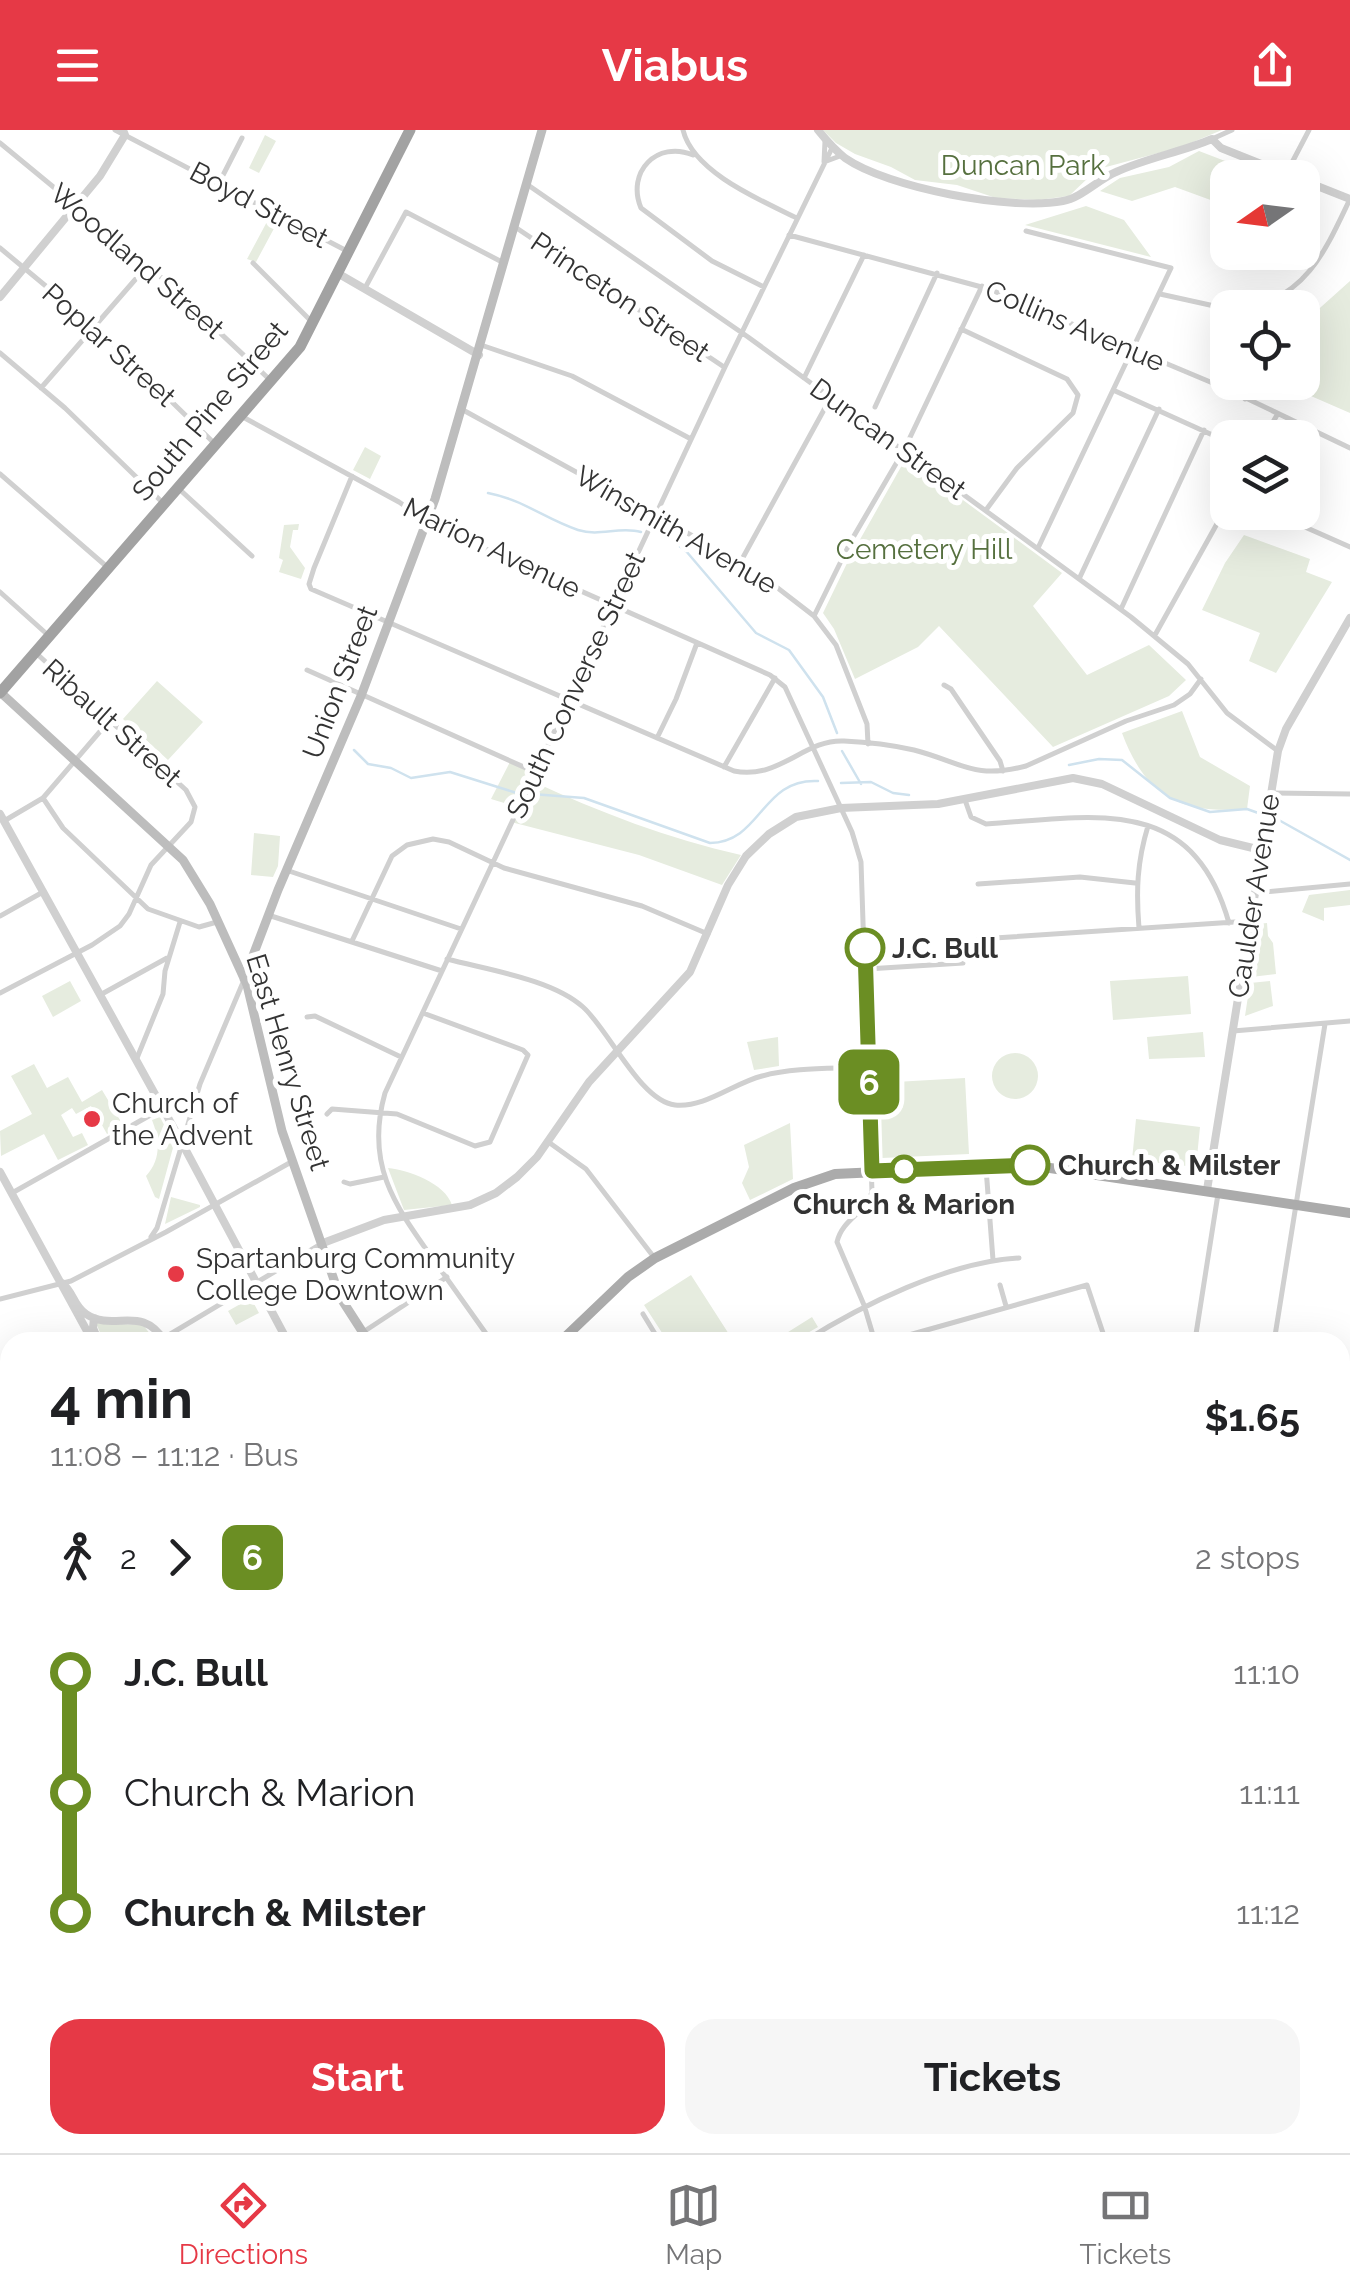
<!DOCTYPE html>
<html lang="en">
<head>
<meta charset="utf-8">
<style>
	:root { --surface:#fff; --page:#f6f6f6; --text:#202124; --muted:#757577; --line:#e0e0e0; --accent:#e63946 }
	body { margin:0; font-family:Raleway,sans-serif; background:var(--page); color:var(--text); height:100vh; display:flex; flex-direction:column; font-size:38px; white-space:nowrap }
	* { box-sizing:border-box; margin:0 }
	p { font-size:32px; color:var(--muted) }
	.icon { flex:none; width:55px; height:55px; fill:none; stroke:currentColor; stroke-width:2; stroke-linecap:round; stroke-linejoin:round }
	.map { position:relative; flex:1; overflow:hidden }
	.side { position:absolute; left:0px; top:1202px; width:1350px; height:822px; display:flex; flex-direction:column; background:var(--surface); border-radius:30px 30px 0 0; box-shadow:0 10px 40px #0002 }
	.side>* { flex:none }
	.badge { padding:0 20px; border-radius:15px; font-size:35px; line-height:65px }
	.needle { width:65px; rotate:256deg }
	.controls { position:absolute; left:1210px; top:30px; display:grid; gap:20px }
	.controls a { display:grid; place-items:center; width:110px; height:110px; border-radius:20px; background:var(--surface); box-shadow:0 10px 40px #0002; font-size:50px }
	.map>.badge { position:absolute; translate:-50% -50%; box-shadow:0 0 0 5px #fff }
	.legs { display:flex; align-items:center; gap:15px; height:110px; padding:0 50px; font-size:32px }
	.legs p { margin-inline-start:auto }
	.head { display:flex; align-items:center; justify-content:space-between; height:170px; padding:0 50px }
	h1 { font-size:55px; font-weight:700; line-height:75px }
	.primary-button { display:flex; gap:20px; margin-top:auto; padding:20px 50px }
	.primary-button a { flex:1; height:115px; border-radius:30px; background:var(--accent); color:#fff; font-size:40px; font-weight:700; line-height:115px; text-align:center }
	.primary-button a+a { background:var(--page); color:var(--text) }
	ul { padding:0 50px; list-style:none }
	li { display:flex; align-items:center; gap:35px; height:120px; font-size:38px }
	li i { display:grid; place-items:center; width:15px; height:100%; margin:0 12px; background:currentColor }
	li i::after { content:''; width:25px; height:25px; margin:-12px; border:8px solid; border-radius:50%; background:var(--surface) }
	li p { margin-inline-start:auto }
	li:first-child i { background:linear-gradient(#0000 50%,currentColor 0) }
	li:last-child i { background:linear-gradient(currentColor 50%,#0000 0) }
	header { display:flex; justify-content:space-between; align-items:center; height:130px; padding:0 50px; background:var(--accent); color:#fff; font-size:45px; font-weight:700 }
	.dock { display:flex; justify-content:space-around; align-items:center; height:140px; border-top:2px solid var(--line); background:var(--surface); font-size:28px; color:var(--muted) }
	.dock a { display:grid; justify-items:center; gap:5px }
	.dock .current { color:var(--accent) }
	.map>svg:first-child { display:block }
	.green { fill:#e6ecdf }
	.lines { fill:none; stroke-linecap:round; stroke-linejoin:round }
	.stream { stroke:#cfe2ee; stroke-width:2.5 }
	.minor { stroke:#d0d0d0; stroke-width:5 }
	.tertiary { stroke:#d0d0d0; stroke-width:8 }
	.secondary { stroke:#bdbdbd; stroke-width:9 }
	.primary { stroke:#ababab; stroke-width:10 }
	.trunk { stroke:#a2a2a2; stroke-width:11 }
	.rail-casing { stroke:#888; stroke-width:6 }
	.rail { stroke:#fff; stroke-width:2.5; stroke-dasharray:8; stroke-linecap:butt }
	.line-1-casing { stroke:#fff; stroke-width:22 }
	.line-1 { stroke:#6b8e23; stroke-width:15 }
	.stop-1-dot { fill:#fff; stroke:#6b8e23; stroke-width:5 }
	.poi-dot { fill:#e63946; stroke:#fff; stroke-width:4 }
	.labels { text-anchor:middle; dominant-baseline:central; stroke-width:10; stroke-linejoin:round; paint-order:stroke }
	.park-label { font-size:28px; fill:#56703f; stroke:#fff }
	.street-label { font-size:28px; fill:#333; stroke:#fff }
	.stop-label { font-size:28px; font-weight:bold; fill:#333; stroke:#fff; text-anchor:start }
	.poi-label { font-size:28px; fill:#333; stroke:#fff; text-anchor:start }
</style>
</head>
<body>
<header><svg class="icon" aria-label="menu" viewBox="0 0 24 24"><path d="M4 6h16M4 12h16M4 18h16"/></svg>Viabus<svg class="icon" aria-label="share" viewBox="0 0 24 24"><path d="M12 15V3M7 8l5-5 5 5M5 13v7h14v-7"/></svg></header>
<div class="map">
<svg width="1350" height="2023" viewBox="0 0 1350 2023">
	<rect width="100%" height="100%" fill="#fff"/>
	<path class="green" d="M 823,0 L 1222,0 L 1181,17 L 1106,37 L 1088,48 L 1069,66 L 1038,70 L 996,68 L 957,55 L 915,50 L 891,37 L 855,24 L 836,13 Z
		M 265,5 L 276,11 L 259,43 L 249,38 Z
		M 1199,21 L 1259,44 L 1257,47 L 1228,48 L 1227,76 L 1175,57 L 1132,71 L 1100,61 L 1120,48 L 1169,37 Z
		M 1086,76 L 1124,90 L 1151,127 L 1025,95 Z
		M 270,86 L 278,91 L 256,132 L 247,129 Z
		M 1350,151 L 1350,283 L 1304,263 L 1302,194 Z
		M 365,317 L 381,326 L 370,349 L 353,340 Z
		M 906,328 L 1062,443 L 1033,476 L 1087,545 L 1149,515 L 1186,550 L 1169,566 L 1053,617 L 939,496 L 918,517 L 855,549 L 834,499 L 823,483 L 849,429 Z
		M 299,394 L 298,400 L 293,400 L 290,417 L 305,438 L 301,449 L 279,442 L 283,430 L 279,428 L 284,395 Z
		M 1244,405 L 1310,429 L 1306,442 L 1332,452 L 1276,543 L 1249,531 L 1260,503 L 1202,480 L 1225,433 Z
		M 157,551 L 203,592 L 168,630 L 123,589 Z
		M 1182,581 L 1200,627 L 1250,656 L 1247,679 C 1180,684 1146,667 1122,603 Z
		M 511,630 L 535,642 L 532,651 C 599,682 669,709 741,725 L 722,755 L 639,725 L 511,692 L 518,677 L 491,669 Z
		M 254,703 L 280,706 L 278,736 L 273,747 L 251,745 Z
		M 1350,760 L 1350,775 L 1324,778 L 1324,791 L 1302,782 L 1309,765 Z
		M 1267,793 L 1268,806 L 1273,813 L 1276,844 L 1251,847 L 1257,794 Z
		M 1188,846 L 1191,884 L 1113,890 L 1110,851 Z
		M 70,851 L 81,871 L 53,887 L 42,866 Z
		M 1270,851 L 1273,876 L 1245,886 L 1250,853 Z
		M 1203,902 L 1205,927 L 1149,929 L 1147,907 Z
		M 778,907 L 779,936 L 754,940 L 747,912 Z
		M992 946a23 23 0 1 1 46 0a23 23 0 1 1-46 0Z
		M 34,934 L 47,958 L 68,947 L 82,972 L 102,960 L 123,995 L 107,1004 L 98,988 L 101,986 L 98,980 L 94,982 L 91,976 L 76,984 L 72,978 L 61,985 L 73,1007 L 82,1003 L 88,1015 L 58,1030 L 44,1004 L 1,1026 L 0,1001 L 32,984 L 11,946 Z
		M 965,948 L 969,1024 L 882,1028 L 878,953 Z
		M 160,987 L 174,1014 L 159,1069 L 155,1067 L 146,1046 C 161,1030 160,1010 152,990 Z
		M 1136,989 L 1200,997 L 1196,1037 L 1132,1030 Z
		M 790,993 L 793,1049 L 750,1070 L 742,1053 L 749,1037 L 744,1015 Z
		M 388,1038 C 408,1040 445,1053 452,1075 L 404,1080 Z
		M 171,1067 L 200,1075 L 200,1077 L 165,1094 Z
		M 691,1145 L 734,1212 L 668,1212 L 644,1175 Z
		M 251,1168 L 259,1183 L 236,1195 L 228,1181 Z
		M 812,1187 L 818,1197 L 792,1212 L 779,1212 L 777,1209 Z
		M 96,1193 L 143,1195 L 151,1205 L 138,1212 L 104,1212 Z
		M 1340,1255 L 1350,1272 L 1350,1376 L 1345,1352 L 1340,1347 Z"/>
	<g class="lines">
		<path class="stream" d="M 488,363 C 524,370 545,389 578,400 C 600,407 619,396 641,402
			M 662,403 L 686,421 L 756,503 L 789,520 L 823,567 L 837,603
			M 354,620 L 368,634 L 391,638 L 411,648 L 450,642 L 520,664
			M 842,621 L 861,654
			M 1069,635 L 1099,629 L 1122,630 L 1170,668 L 1210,682 L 1247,679 L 1261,684
			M 841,653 L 871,652 L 893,663 L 909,665
			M 532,664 L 584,668 L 710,713 C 762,712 761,648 818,651
			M 1277,689 L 1350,730
			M 1340,1616 L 1350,1607
			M 281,2015 L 286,2023"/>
		<path class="minor" d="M 115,0 L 347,121
			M 683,0 C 693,42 760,70 797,88
			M 1212,9 L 1232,0
			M 825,11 L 824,32 L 840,26
			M 0,13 L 148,135 L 269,249
			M 693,25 C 657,10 626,42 641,78 L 712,131 L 764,157
			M 1286,44 L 1309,0
			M 219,53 L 242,8
			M 528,55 L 748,207 L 1131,487 L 1188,534 L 1227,583 L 1278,621
			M 515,97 L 724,237
			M 1026,101 L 1171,138 L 1038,418
			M 789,105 L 989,159 L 1227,259 L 1350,318
			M 0,118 L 94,196 L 214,313
			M 253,133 L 311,191
			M 365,158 L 406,82 L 502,132
			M 1160,164 L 1228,179
			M 1249,178 C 1308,164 1326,119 1350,69
			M 961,199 L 1067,249 L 1078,265 L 1073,283 L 1017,338 L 986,380
			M 481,215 L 572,246 L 691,309
			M 0,223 L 65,278 L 162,372
			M 804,248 L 864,125
			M 41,258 L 147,136
			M 1113,260 L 1228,312
			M 1245,269 L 1254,252
			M 875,277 L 937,143
			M 463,280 L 753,439 L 814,486 L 836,515 L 867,594 L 868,614
			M 241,286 L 399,372 L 434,396 L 770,545 L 785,557 L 852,702 L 861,732 L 872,1062 C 866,1083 842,1089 837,1112 L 864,1175 L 875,1212
			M 1264,308 L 1277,285
			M 0,344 L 106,436
			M 352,346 L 314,438 L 309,454 L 311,459 L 734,641 C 780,650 804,609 844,611 C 867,612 892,615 914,620 C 961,632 973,650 1026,636 L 1126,591 L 1174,575 L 1190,564 L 1201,549
			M 178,358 L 252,426
			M 1271,382 L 1350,417
			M 741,431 L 831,267
			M 1079,449 L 1159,279
			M 0,462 L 49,506
			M 1121,479 L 1204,300
			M 814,486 L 851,411 L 904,320 L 982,156
			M 1155,505 L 1228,374
			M 307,540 L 535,642
			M 944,555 L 951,559 L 1000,631 L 1003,641
			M 657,608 L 676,569 L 697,513
			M 724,637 L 775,548
			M 1273,663 L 1350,664
			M 43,668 L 63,698 L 148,779 L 199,797 L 217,792
			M 965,670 L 971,687 L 986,694 C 1093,687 1192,662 1229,793
			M 4,691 L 43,668 L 109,591
			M 289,741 L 461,799
			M 978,754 L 1080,747 L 1135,753
			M 1254,763 L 1350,754
			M 268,785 L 442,841
			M 0,786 L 43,762
			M 1139,798 C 1136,761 1137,732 1148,696
			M 979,809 L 1250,791
			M 352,811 L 392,726 L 407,715 L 433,709 L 449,712 L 504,738 L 642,776 L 708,804
			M 447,829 C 488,840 552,849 583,877 C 609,900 640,971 675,975 C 705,978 734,953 762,946 C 795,937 834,939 868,937
			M 867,839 L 963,833
			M 0,863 L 92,815 L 120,796 L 129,784 L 151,735 L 191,692 L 195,677 L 186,660 L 36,523
			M 100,865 L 167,828
			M 307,887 L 315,886 L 401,927
			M 1233,901 L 1350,891
			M 137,928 L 163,864 L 165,841 L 180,792
			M 327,984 L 332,979 L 397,984 L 475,1016 L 490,1012 L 528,925 L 523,920 L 423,883
			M 547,1011 L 586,1039 L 653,1126
			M 986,1038 L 993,1130
			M 344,1052 L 350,1054 L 384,1047
			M 12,1063 L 179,969 L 196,967
			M 1218,1064 L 1196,1204 L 1245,1212
			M 151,1107 L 157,1098 L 200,954 L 244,850
			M 1000,1155 L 1006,1176
			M 0,1169 L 71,1151 L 166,1102 L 293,1031
			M 643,1184 L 660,1212
			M 157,1212 L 321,1114
			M 348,1212 L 447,1147
			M 492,1212 C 473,1185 453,1157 433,1129 C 394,1074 365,1034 385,963 L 725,237 L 833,16
			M 803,1212 C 862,1175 948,1132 1019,1128
			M 884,1212 L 1087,1155 L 1106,1212
			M 1274,1212 L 1325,894
			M 0,1300 L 10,1295
			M 0,1409 L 10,1402
			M 1340,1417 L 1350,1418
			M 0,1652 L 10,1662
			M 1340,1654 L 1350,1647
			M 1340,1720 L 1350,1719
			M 1340,1790 L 1350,1788
			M 1340,1854 L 1350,1852
			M 1340,1915 L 1350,1914
			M 1340,1981 L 1350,1980
			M 563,2015 L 569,2023
			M 1269,2015 L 1271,2023
			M 209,2023 L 215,2015
			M 366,2023 L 376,2015
			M 1211,2023 L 1237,2015"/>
		<path class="tertiary" d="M 818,0 C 826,10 835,20 845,28 C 888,58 1011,81 1063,71 C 1081,68 1099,49 1116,42 C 1147,28 1181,22 1212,9 L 1221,18 L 1296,48
			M 1302,50 L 1350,69
			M 339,144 L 479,225
			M 0,167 L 100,46 L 125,5 L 123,0
			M 0,684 L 182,1013 L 288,1212
			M 0,1042 L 93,1212
			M 1207,1060 L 1278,621 L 1286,599 L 1350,488
			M 323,1113 L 384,1090 L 470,1075 L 496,1063 L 517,1047 L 537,1027 L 589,952 L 690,842 L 728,755 L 746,726 L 769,704 L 796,687 L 841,678 L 938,674 L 1073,648 L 1102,654 L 1220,710 L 1261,720
			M 62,1153 C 73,1161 74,1177 86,1184 C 114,1203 142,1173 165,1212
			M 94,1188 L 93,1198 L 99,1212
			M 1340,1566 L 1350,1555
			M 1340,1579 L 1350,1567
			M 0,1781 L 10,1772
			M 648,2015 L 654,2023
			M 336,2023 L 336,2015
			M 478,2023 L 487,2015"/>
		<path class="secondary" d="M 0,562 L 183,730 L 210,774 L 247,855 L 282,1001 L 340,1167 L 369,1212
			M 244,849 L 278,760 L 361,566 L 435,369 L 542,0
			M 0,1798 L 10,1808
			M 969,2015 L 1046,2023
			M 777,2023 L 849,2015
			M 1054,2023 L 1055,2015"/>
		<path class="primary" d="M 560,1212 L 628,1147 L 655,1128 L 794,1058 L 835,1044 L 1030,1035 L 1350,1083
			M 0,1435 L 10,1449
			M 0,1646 L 10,1635
			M 414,2015 L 421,2023"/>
		<path class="trunk" d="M 0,563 L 300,217 L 410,0"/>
		<defs>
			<path id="rail" d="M 1340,1518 L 1350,1510
				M 3,1848 L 10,1850
				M 0,1897 L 10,1906
				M 131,2015 L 140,2023
				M 250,2015 L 259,2023"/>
		</defs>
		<use href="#rail" class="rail-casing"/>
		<use href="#rail" class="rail"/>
	</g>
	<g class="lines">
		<defs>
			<path id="line-1" d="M 865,818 L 872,1041 L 1030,1035"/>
		</defs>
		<use href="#line-1" class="line-1-casing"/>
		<use href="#line-1" class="line-1"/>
	</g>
	<g class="stop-1-dot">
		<circle cx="865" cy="818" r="18"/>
		<circle cx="1030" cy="1035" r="18"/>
		<circle cx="904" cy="1039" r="12"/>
	</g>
	<g class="poi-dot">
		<circle cx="92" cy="989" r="10"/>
		<circle cx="176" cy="1144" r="10"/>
	</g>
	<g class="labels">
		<g class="park-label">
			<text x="1023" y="35">Duncan Park</text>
			<text x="924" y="419">Cemetery Hill</text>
		</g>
		<g class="street-label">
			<text transform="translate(259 75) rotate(28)">Boyd Street</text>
			<text transform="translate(137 131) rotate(41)">Woodland Street</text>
			<text transform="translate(620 167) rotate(34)">Princeton Street</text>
			<text transform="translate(1075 196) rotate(23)">Collins Avenue</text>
			<text transform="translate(109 215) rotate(42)">Poplar Street</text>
			<text transform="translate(210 281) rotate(-50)">South Pine Street</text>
			<text transform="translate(888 309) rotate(36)">Duncan Street</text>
			<text transform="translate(676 400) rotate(30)">Winsmith Avenue</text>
			<text transform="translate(492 418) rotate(26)">Marion Avenue</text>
			<text transform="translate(340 552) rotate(-69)">Union Street</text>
			<text transform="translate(576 555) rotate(-65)">South Converse Street</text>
			<text transform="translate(112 593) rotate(42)">Ribault Street</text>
			<text transform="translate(1254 766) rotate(-81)">Caulder Avenue</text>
			<text transform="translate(288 932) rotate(73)">East Henry Street</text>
		</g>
		<g class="stop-label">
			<text x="892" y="818">J.C. Bull</text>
			<text x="1058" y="1035">Church &amp; Milster</text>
			<text x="904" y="1074" text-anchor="middle">Church &amp; Marion</text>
		</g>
		<g class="poi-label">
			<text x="112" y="973">Church of<tspan x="112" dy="32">the Advent</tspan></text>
			<text x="196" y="1128">Spartanburg Community<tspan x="196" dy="32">College Downtown</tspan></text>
		</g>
	</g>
</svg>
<div class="controls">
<a><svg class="needle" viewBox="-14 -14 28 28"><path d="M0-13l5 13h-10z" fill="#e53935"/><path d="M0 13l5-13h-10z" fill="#757577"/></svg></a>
<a><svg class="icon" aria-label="locate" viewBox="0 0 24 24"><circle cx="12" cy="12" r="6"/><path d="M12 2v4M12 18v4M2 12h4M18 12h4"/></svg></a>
<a><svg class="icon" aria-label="layers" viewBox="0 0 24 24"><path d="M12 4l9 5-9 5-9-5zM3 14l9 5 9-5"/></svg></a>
</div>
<b class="badge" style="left:869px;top:952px;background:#6b8e23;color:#fff">6</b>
<section class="side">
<div class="head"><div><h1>4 min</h1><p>11:08 – 11:12 · Bus</p></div><b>$1.65</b></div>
<div class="legs"><svg class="icon" aria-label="walk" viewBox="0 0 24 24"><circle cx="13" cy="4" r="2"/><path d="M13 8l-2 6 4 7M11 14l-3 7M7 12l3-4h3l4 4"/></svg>2<svg class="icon" aria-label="forward" viewBox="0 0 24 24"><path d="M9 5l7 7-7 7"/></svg><b class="badge" style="background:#6b8e23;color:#fff">6</b><p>2 stops</p></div>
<ul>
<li><i style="color:#6b8e23"></i><b>J.C. Bull</b><p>11:10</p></li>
<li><i style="color:#6b8e23"></i><span>Church &amp; Marion</span><p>11:11</p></li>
<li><i style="color:#6b8e23"></i><b>Church &amp; Milster</b><p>11:12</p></li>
</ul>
<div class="primary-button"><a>Start</a><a>Tickets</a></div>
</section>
</div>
<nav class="dock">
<a class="current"><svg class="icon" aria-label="directions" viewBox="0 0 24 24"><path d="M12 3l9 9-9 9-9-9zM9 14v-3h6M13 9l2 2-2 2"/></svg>Directions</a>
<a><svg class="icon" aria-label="map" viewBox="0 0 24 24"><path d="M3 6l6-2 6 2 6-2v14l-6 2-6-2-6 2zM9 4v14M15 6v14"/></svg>Map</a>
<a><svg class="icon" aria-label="tickets" viewBox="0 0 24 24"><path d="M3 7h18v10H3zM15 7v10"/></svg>Tickets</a>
</nav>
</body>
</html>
